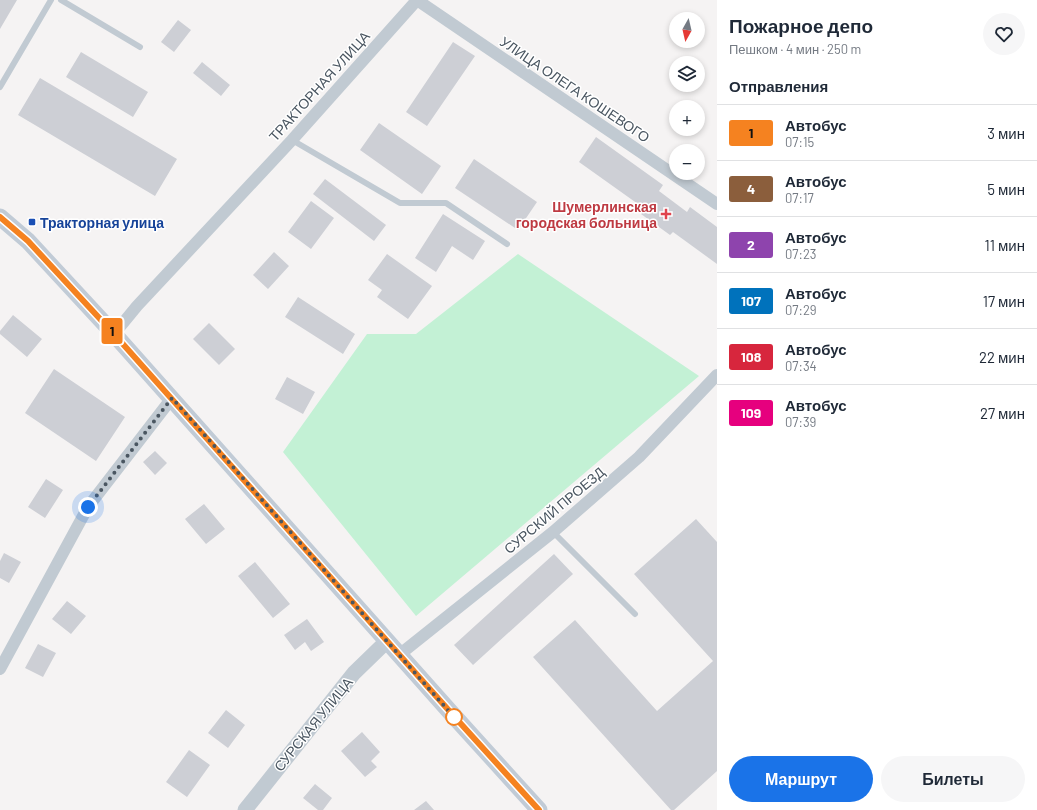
<!DOCTYPE html>
<html lang="ru">
<head>
<meta charset="utf-8">
<style>
	:root { --surface:#fff; --page:#f6f6f7; --text:#1f2937; --muted:#747a83; --line:#e0e1e3; --accent:#1a73e8 }
	body { margin:0; font-family:Barlow,sans-serif; background:var(--page); color:var(--text); height:100vh; display:flex; flex-direction:column; font-size:15px; white-space:nowrap }
	* { box-sizing:border-box; margin:0 }
	p { font-size:13px; color:var(--muted) }
	.icon { flex:none; width:22px; height:22px; fill:none; stroke:currentColor; stroke-width:2; stroke-linecap:round; stroke-linejoin:round }
	.map { position:relative; flex:1; overflow:hidden }
	.details { display:flex; flex-direction:column; background:var(--surface); width:320px }
	.details>* { flex:none }
	.badge { padding:0 8px; border-radius:3px; font-size:14px; line-height:26px }
	.needle { width:26px; rotate:188deg }
	.buttons { position:absolute; left:669px; top:12px; display:grid; gap:8px }
	.buttons a { display:grid; place-items:center; width:36px; height:36px; border-radius:50%; background:var(--surface); box-shadow:0 2px 6px #0003; font-size:20px }
	.you { position:absolute; width:20px; height:20px; margin:-10px; border:3px solid #fff; border-radius:50%; background:#1a73e8; box-shadow:0 0 0 6px #1a73e833 }
	.map>.badge { position:absolute; translate:-50% -50%; box-shadow:0 0 0 2px #fff }
	h2 { padding:0 12px; font-size:15px; line-height:36px }
	.round { display:grid; place-items:center; flex:none; width:42px; height:42px; border-radius:21px; background:var(--page) }
	.overview { display:flex; align-items:center; justify-content:space-between; height:68px; padding:0 12px }
	h1 { font-size:19px; font-weight:700; line-height:30px }
	.action { display:flex; gap:8px; margin-top:auto; padding:8px 12px }
	.action a { flex:1; height:46px; border-radius:24px; background:var(--accent); color:#fff; font-size:16px; font-weight:700; line-height:46px; text-align:center }
	.action a+a { background:var(--page); color:var(--text) }
	ul { padding:0; list-style:none }
	li { display:flex; align-items:center; gap:12px; height:56px; padding:0 12px; border-top:1px solid var(--line) }
	li div { flex:1 }
	li b { display:block; font-size:15px }
	li em { font-style:normal }
	li .badge { min-width:44px; font-weight:700; text-align:center }
	main { display:flex; flex:1; min-height:0 }
	.map>svg:first-child { display:block }
	.green { fill:#c3f1d5 }
	.building { fill:#cdcfd5 }
	.lines { fill:none; stroke-linecap:round; stroke-linejoin:round }
	.service { stroke:#c1cad2; stroke-width:6 }
	.minor { stroke:#c1cad2; stroke-width:12 }
	.tertiary { stroke:#c1cad2; stroke-width:15 }
	.secondary { stroke:#c1cbd6; stroke-width:17 }
	.line-casing { stroke:#fff; stroke-width:9 }
	.line { stroke:#f58220; stroke-width:6 }
	.walk { stroke:#4a5661; stroke-width:4; stroke-dasharray:0 7.2 }
	.health-dot { fill:#e0444e; stroke:#fff; stroke-width:1.5 }
	.transit-dot { fill:#1a4fb4; stroke:#fff; stroke-width:1.5 }
	.stop-dot { fill:#fff; stroke:#f58220; stroke-width:2 }
	.labels { text-anchor:middle; dominant-baseline:central; stroke-width:3; stroke-linejoin:round; paint-order:stroke }
	.street-label { font-size:14px; fill:#4a5661; stroke:#fff }
	.health-label { font-size:14px; font-weight:bold; fill:#be3a42; stroke:#fff; text-anchor:end }
	.transit-label { font-size:14px; font-weight:bold; fill:#164399; stroke:#fff; text-anchor:start }
</style>
</head>
<body>
<main>
<div class="map">
<svg width="717" height="810" viewBox="0 0 717 810">
	<rect width="100%" height="100%" fill="#f5f3f3"/>
	<path class="green" d="M 518,254 L 699,376 L 416,616 L 283,452 L 367,334 L 416,334 Z"/>
	<path class="building" d="M 0,0 L 17,0 L 0,29 Z
		M 178,20 L 191,30 L 174,52 L 161,42 Z
		M 453,42 L 475,56 L 427,126 L 406,112 Z
		M 81,52 L 148,92 L 133,117 L 66,77 Z
		M 202,62 L 230,85 L 221,96 L 193,73 Z
		M 40,78 L 177,159 L 155,196 L 18,115 Z
		M 379,123 L 441,166 L 422,194 L 360,150 Z
		M 596,137 L 663,185 L 659,191 L 687,212 L 690,207 L 717,227 L 717,264 L 673,232 L 670,235 L 641,214 L 645,209 L 579,162 Z
		M 474,159 L 537,202 L 518,230 L 455,188 Z
		M 325,179 L 386,225 L 374,241 L 313,194 Z
		M 311,201 L 334,218 L 311,249 L 288,232 Z
		M 443,214 L 485,241 L 473,260 L 452,246 L 436,272 L 415,258 Z
		M 274,252 L 289,266 L 268,289 L 253,275 Z
		M 387,254 L 432,286 L 408,319 L 377,297 L 382,290 L 368,280 Z
		M 298,297 L 355,334 L 343,354 L 285,317 Z
		M 13,315 L 42,339 L 27,357 L 0,334 L 0,331 Z
		M 209,323 L 235,349 L 219,365 L 193,339 Z
		M 54,369 L 125,417 L 96,461 L 25,413 Z
		M 287,377 L 315,392 L 303,414 L 275,399 Z
		M 155,451 L 167,463 L 155,475 L 143,462 Z
		M 46,479 L 63,490 L 45,518 L 28,507 Z
		M 204,504 L 225,529 L 206,544 L 185,519 Z
		M 696,519 L 717,542 L 717,771 L 674,810 L 671,810 L 533,657 L 575,620 L 657,711 L 713,661 L 634,574 Z
		M 4,553 L 21,562 L 9,583 L 0,578 L 0,561 Z
		M 554,554 L 573,574 L 473,665 L 454,645 Z
		M 255,562 L 290,604 L 273,618 L 238,576 Z
		M 67,601 L 86,616 L 71,634 L 52,619 Z
		M 307,619 L 324,642 L 311,651 L 305,642 L 295,650 L 284,635 Z
		M 38,644 L 56,653 L 43,677 L 25,668 Z
		M 226,710 L 245,725 L 228,748 L 208,733 Z
		M 362,732 L 380,752 L 371,761 L 377,767 L 365,777 L 341,751 Z
		M 189,750 L 210,765 L 187,797 L 166,782 Z
		M 315,784 L 332,798 L 323,810 L 318,810 L 303,798 Z
		M 426,801 L 434,810 L 414,810 Z"/>
	<g class="lines">
		<path class="service" d="M 61,0 L 140,47
			M 0,87 L 51,0
			M 292,140 L 400,203 L 446,203 L 507,244
			M 553,532 L 635,614"/>
		<path class="minor" d="M 417,0 L 717,204
			M 114,334 L 137,306 L 292,140 L 417,0
			M 399,655 L 553,532 L 639,457 L 717,375
			M 0,669 L 88,507 L 172,398"/>
		<path class="tertiary" d="M 245,810 L 354,673 L 387,641"/>
		<path class="secondary" d="M 0,217 L 28,241 L 114,334 L 452,714 L 539,810"/>
	</g>
	<g class="lines">
		<defs>
			<path id="line" d="M 0,217 L 28,241 L 114,334 L 452,714 L 539,810"/>
		</defs>
		<use href="#line" class="line-casing"/>
		<use href="#line" class="line"/>
		<path class="walk" d="M 88,507 L 172,398 L 454,717"/>
	</g>
	<path class="health-dot" d="M664 208h4v4h4v4h-4v4h-4v-4h-4v-4h4z"/>
	<rect class="transit-dot" x="28" y="218" width="8" height="8" rx="2"/>
	<circle class="stop-dot" cx="454" cy="717" r="8"/>
	<g class="labels">
		<g class="street-label">
			<text transform="translate(319 86) rotate(-48)">ТРАКТОРНАЯ УЛИЦА</text>
			<text transform="translate(575 89) rotate(34)">УЛИЦА ОЛЕГА КОШЕВОГО</text>
			<text transform="translate(554 510) rotate(-40)">СУРСКИЙ ПРОЕЗД</text>
			<text transform="translate(313 724) rotate(-51)">СУРСКАЯ УЛИЦА</text>
		</g>
		<g class="health-label">
			<text x="657" y="206">Шумерлинская<tspan x="657" dy="16">городская больница</tspan></text>
		</g>
		<g class="transit-label">
			<text x="40" y="222">Тракторная улица</text>
		</g>
	</g>
</svg>
<div class="buttons">
<a><svg class="needle" viewBox="-14 -14 28 28"><path d="M0-13l5 13h-10z" fill="#e53935"/><path d="M0 13l5-13h-10z" fill="#747a83"/></svg></a>
<a><svg class="icon" aria-label="layers" viewBox="0 0 24 24"><path d="M12 4l9 5-9 5-9-5zM3 14l9 5 9-5"/></svg></a>
<a>+</a>
<a>−</a>
</div>
<div class="you" style="left:88px;top:507px"></div>
<b class="badge" style="left:112px;top:331px;background:#f58220;color:#111">1</b>
</div>
<section class="details">
<div class="overview"><div><h1>Пожарное депо</h1><p>Пешком · 4 мин · 250 m</p></div><a class="round"><svg class="icon" aria-label="heart" viewBox="0 0 24 24"><path d="M12 20l-8-8c-3-5 5-10 8-4 3-6 11-1 8 4z"/></svg></a></div>
<h2>Отправления</h2>
<ul>
<li><span class="badge" style="background:#f58220;color:#111">1</span><div><b>Автобус</b><p>07:15</p></div><em>3 мин</em></li>
<li><span class="badge" style="background:#8b5e3c;color:#fff">4</span><div><b>Автобус</b><p>07:17</p></div><em>5 мин</em></li>
<li><span class="badge" style="background:#8e44ad;color:#fff">2</span><div><b>Автобус</b><p>07:23</p></div><em>11 мин</em></li>
<li><span class="badge" style="background:#0072bc;color:#fff">107</span><div><b>Автобус</b><p>07:29</p></div><em>17 мин</em></li>
<li><span class="badge" style="background:#d7263d;color:#fff">108</span><div><b>Автобус</b><p>07:34</p></div><em>22 мин</em></li>
<li><span class="badge" style="background:#e6007e;color:#fff">109</span><div><b>Автобус</b><p>07:39</p></div><em>27 мин</em></li>
</ul>
<div class="action"><a>Маршрут</a><a>Билеты</a></div>
</section>
</main>
</body>
</html>
